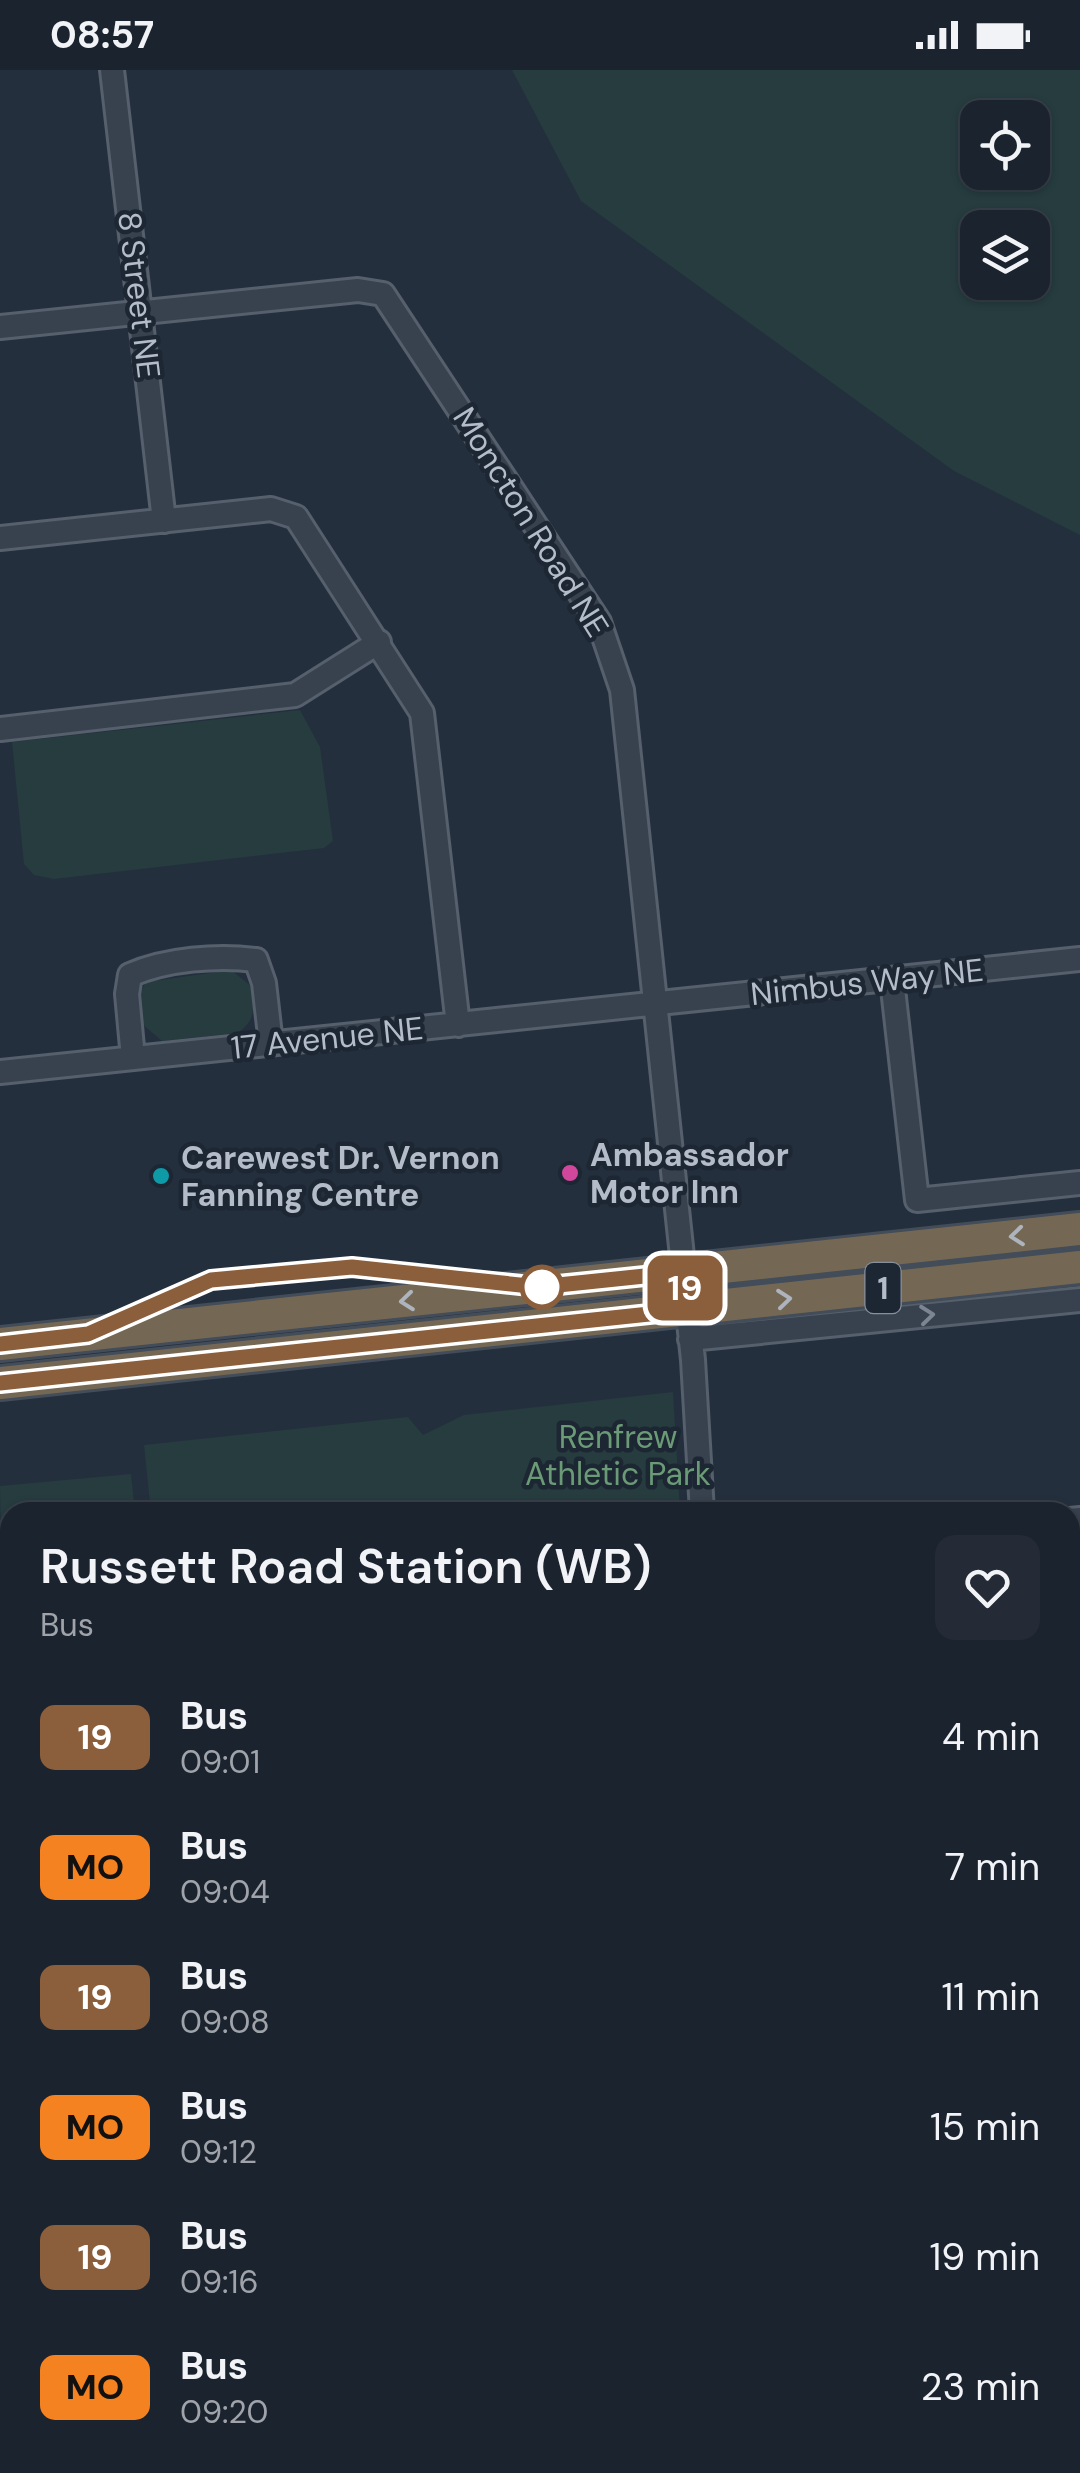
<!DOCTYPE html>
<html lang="en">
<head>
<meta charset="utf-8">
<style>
	:root { --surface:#1b232e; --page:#242b36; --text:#f1f3f6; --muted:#a0a4aa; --line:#39404a }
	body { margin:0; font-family:"DM Sans",sans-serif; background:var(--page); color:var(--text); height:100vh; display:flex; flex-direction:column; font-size:38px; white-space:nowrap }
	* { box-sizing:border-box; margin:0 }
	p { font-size:32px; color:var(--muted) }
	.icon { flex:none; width:55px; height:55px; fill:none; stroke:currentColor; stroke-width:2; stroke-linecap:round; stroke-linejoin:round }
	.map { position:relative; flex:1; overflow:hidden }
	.sheet { position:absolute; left:0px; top:1432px; width:1080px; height:972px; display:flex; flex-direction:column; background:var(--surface); border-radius:30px 30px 0 0; box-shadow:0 2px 8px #0004,0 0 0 2px var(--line) }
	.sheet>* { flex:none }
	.badge { padding:0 20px; border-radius:15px; font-size:35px; line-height:65px }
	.buttons { position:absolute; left:960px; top:30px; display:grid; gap:20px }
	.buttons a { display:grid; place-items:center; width:90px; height:90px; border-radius:20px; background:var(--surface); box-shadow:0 2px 8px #0004,0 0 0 2px var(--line); font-size:50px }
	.map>.badge { position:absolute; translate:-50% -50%; box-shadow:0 0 0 5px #fff }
	.round { display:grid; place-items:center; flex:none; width:105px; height:105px; border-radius:20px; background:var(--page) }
	.headline { display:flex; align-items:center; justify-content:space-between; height:170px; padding:0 40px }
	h1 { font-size:48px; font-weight:600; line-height:75px }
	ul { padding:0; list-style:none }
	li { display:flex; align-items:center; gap:30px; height:130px; padding:0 40px }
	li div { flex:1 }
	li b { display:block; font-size:38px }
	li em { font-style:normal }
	li .badge { min-width:110px; font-weight:700; text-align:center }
	.status { display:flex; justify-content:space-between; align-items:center; height:70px; padding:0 50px; background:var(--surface); direction:ltr }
	.status svg { height:28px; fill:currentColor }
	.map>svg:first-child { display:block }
	.green { fill:#263c3f; fill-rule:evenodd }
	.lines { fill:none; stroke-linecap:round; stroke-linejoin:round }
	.minor-casing { stroke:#565f6c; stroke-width:28 }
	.highway-casing { stroke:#434c59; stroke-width:38 }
	.minor { stroke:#38414e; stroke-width:22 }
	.highway { stroke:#746855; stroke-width:32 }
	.oneway { stroke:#aeb4bd }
	.oneway2 { stroke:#7c8592 }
	.line-casing { stroke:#fff; stroke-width:22 }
	.line { stroke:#8b5e3c; stroke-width:15 }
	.hotel-dot { fill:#d1479c; stroke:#1d2633; stroke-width:4 }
	.culture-dot { fill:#0f9aa8; stroke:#1d2633; stroke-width:4 }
	.stop-dot { fill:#fff; stroke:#8b5e3c; stroke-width:5 }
	.labels { text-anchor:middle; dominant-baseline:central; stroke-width:9; stroke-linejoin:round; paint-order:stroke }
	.shield { fill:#1d2633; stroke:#878f9c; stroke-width:2.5 }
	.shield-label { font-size:30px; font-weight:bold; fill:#b4bcc9 }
	.street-label { font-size:32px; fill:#b4bcc9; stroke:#1d2633 }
	.poi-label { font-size:32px; font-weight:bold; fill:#b4bcc9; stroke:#1d2633; text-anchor:start }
	.park-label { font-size:32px; fill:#6b9a76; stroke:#1d2633 }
</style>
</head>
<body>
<div class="status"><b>08:57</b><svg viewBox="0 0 49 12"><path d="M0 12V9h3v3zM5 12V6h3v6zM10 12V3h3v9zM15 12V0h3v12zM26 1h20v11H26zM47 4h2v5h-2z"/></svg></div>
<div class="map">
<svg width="1080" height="2403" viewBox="0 0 1080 2403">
	<rect width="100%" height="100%" fill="#242f3e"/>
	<path class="green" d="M 512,0 L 1080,0 L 1080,465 L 954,401 L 581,131 ZM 978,48 L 1032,48 L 1032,102 L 978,102 ZM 978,158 L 1032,158 L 1032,212 L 978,212 Z
		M 300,640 L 320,677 L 333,771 L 324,778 L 54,809 L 34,805 L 24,794 L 12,672 Z
		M 231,900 L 251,916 C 254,936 257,951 237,963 L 162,971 L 141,953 L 138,927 L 146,912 Z
		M 673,1322 L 680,1442 L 151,1442 L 144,1375 L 408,1347 L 423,1365 L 464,1345 Z
		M 131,1404 L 135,1442 L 10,1442 L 10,1633 L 4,1633 L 0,1416 Z
		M 1080,1577 L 1080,1851 L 1077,1807 L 1070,1807 L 1070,1578 Z
		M 10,1772 L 10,1978 L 0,1979 L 0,1773 Z
		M 1070,1953 L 1080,1955 L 1080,2139 L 1070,2137 Z"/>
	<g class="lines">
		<defs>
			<path id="minor" d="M 112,0 L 164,451
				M 0,257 L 358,220 L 383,224 L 599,552 L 622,620 L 693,1290 L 702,1442
				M 0,468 L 271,439 L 296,447 L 422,643 L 458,955
				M 0,659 L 295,625 L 379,572
				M 892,910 L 917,1130 L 1080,1113
				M 133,988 L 127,924 L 130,905 C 166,889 218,885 256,890 L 264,913 L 271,974
				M 0,1002 L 1080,889
				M 690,1269 L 1080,1230
				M 1070,1450 L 1080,1449
				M 1070,1934 L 1080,1935
				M 0,2000 L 10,1999
				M 1070,2158 L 1080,2161
				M 0,2225 L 10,2224
				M 599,2395 L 605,2403
				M 842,2395 L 846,2403
				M 524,2403 L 530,2395
				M 1068,2403 L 1080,2397"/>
			<path id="highway" d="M 0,1274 L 1080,1159
				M 0,1313 L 1080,1197"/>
		</defs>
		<use href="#minor" class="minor-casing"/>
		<use href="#highway" class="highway-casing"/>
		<use href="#minor" class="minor"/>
		<use href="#highway" class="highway"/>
	</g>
	<defs><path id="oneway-chevron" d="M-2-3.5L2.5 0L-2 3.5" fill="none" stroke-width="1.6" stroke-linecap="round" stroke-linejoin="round" transform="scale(2.5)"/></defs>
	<g class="oneway">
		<use href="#oneway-chevron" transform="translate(1017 1166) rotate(174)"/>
		<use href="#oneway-chevron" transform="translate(784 1229) rotate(-6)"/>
		<use href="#oneway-chevron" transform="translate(407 1231) rotate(174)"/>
	</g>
	<use class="oneway2" href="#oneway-chevron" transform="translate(927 1245) rotate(-6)"/>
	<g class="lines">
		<defs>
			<path id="line" d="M 0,1274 L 88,1264 L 211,1210 L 352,1197 L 539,1217 L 683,1202 L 687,1240 L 0,1313"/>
		</defs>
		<use href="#line" class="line-casing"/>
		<use href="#line" class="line"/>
	</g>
	<circle class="hotel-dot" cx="570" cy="1103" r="10"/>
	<circle class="culture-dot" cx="161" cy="1106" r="10"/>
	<circle class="stop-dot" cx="542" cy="1217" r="20"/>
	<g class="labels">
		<rect class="shield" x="865.5" y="1193" width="35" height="50" rx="8"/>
		<g class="shield-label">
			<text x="883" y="1218">1</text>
		</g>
		<g class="street-label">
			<text transform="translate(139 225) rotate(83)">8 Street NE</text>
			<text transform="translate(531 452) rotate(58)">Moncton Road NE</text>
			<text transform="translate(867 912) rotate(-6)">Nimbus Way NE</text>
			<text transform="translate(327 968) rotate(-6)">17 Avenue NE</text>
		</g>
		<g class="poi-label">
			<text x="590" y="1085">Ambassador<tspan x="590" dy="37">Motor Inn</tspan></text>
			<text x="181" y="1088">Carewest Dr. Vernon<tspan x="181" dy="37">Fanning Centre</tspan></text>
		</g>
		<g class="park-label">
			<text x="618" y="1367">Renfrew<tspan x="618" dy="37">Athletic Park</tspan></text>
		</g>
	</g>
</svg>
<div class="buttons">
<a><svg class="icon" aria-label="locate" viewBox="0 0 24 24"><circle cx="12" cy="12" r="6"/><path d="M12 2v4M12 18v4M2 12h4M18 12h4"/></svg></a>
<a><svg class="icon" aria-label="layers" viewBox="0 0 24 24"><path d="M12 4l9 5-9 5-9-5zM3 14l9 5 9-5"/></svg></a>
</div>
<b class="badge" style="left:685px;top:1218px;background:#8b5e3c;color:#fff">19</b>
<section class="sheet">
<div class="headline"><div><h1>Russett Road Station (WB)</h1><p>Bus</p></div><a class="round"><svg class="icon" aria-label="heart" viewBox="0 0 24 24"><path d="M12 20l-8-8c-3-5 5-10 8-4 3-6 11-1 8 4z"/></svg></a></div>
<ul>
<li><span class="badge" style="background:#8b5e3c;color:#fff">19</span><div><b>Bus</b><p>09:01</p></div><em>4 min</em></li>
<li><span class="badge" style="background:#f58220;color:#111">MO</span><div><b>Bus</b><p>09:04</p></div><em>7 min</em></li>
<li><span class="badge" style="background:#8b5e3c;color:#fff">19</span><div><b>Bus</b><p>09:08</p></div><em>11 min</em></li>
<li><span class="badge" style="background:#f58220;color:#111">MO</span><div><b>Bus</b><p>09:12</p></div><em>15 min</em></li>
<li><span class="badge" style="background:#8b5e3c;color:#fff">19</span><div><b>Bus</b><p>09:16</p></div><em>19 min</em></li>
<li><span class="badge" style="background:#f58220;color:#111">MO</span><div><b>Bus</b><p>09:20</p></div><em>23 min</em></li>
</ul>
</section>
</div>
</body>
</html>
